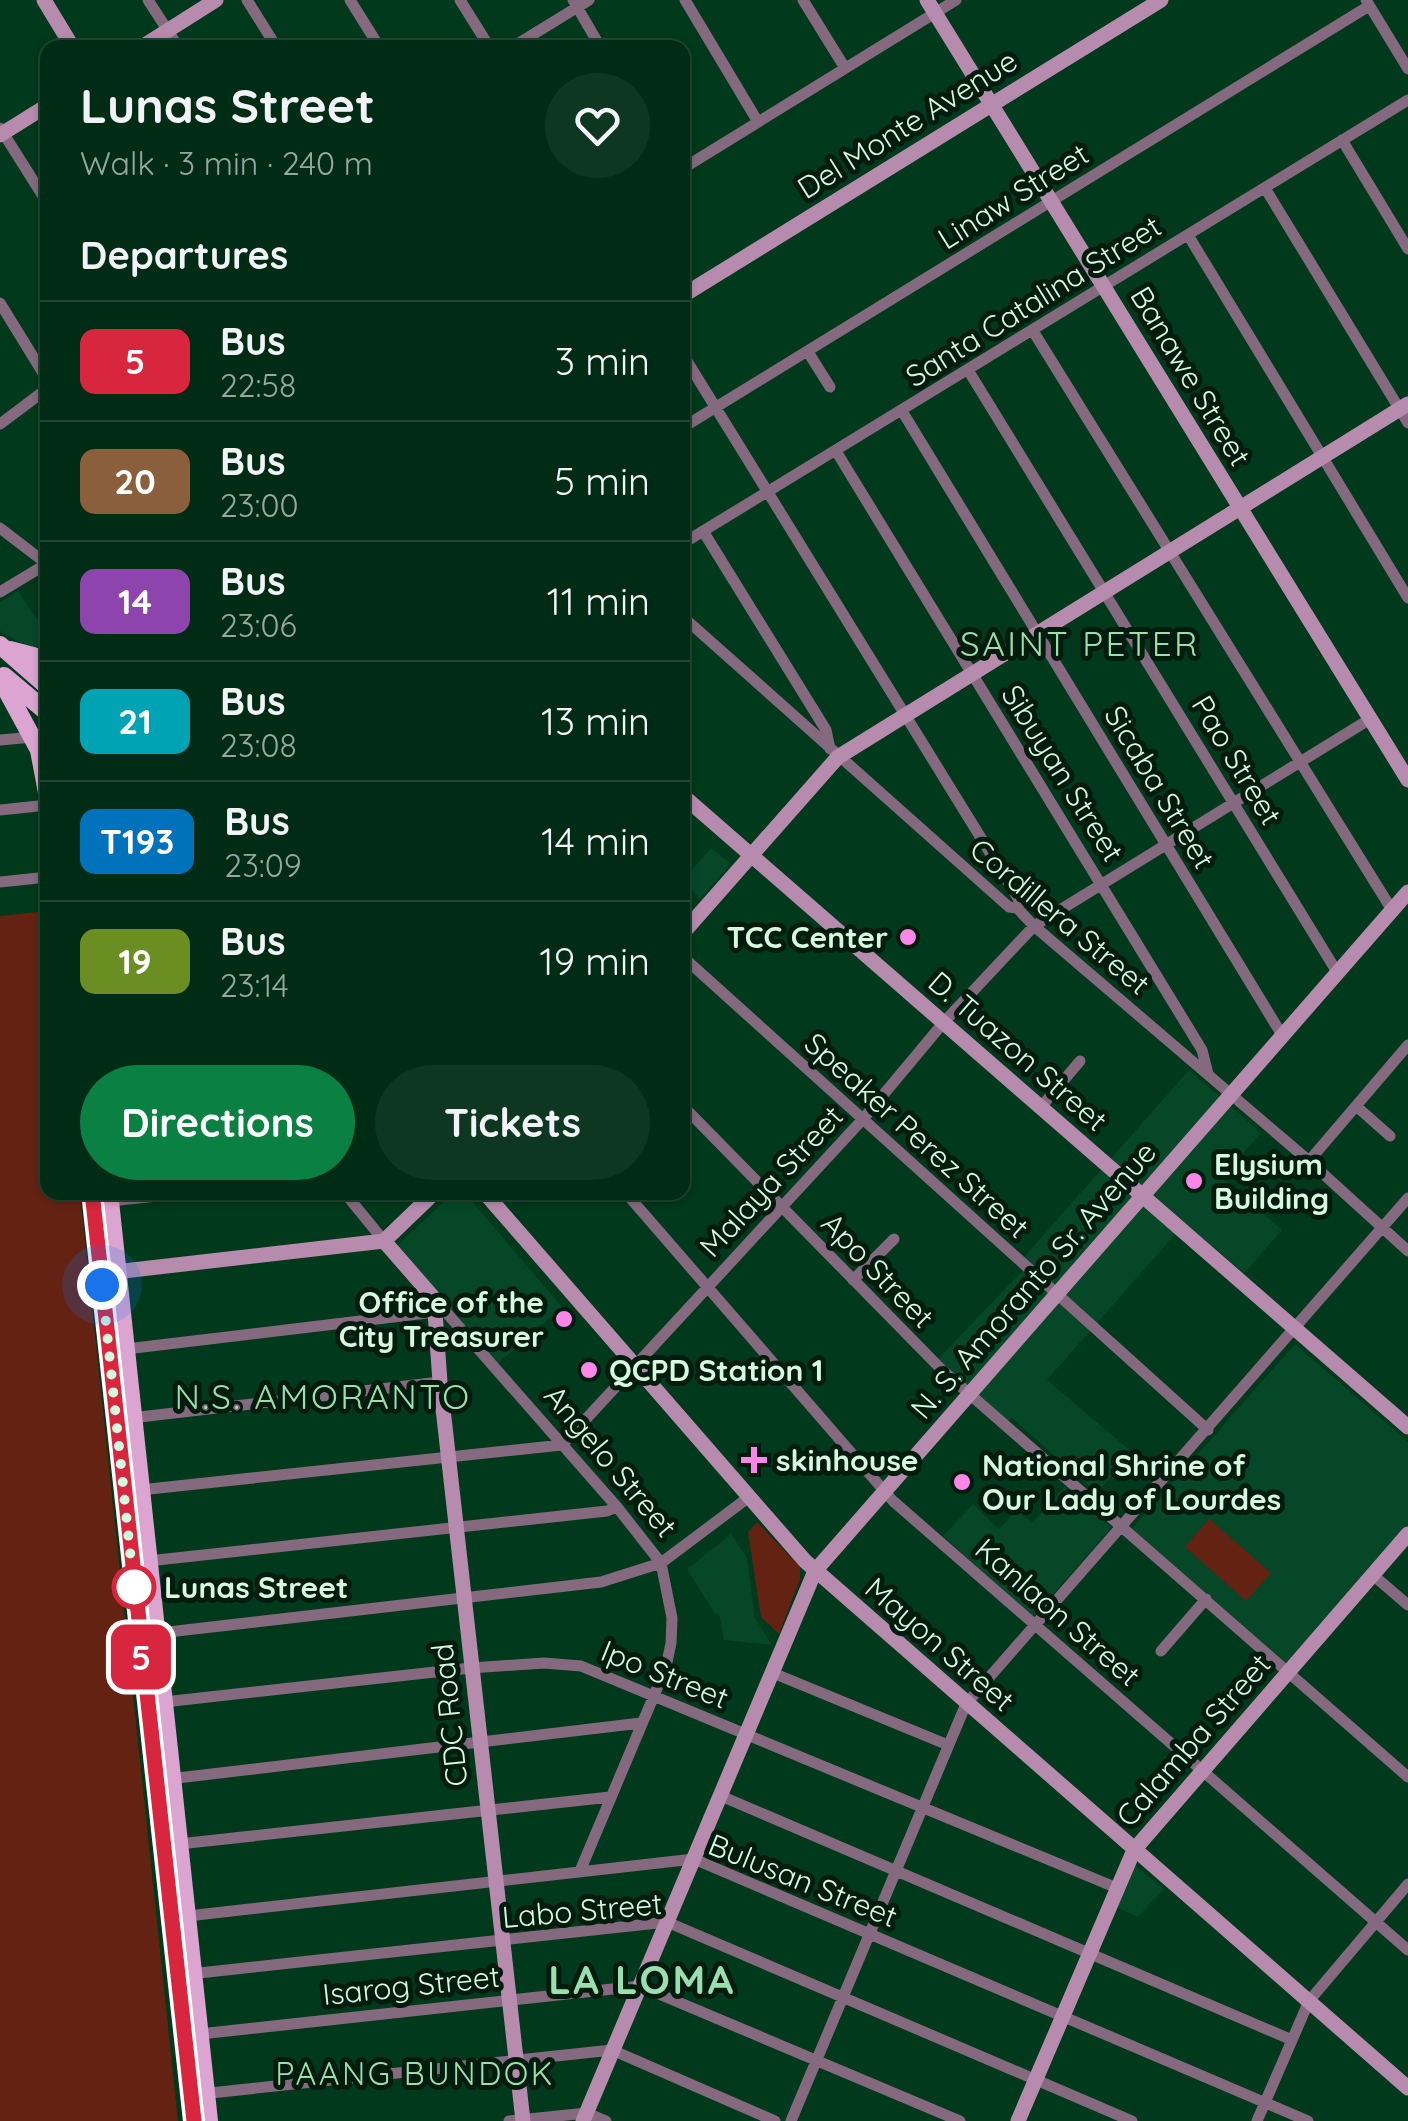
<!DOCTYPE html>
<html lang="en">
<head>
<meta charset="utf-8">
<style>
	:root { --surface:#002b14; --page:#0e3722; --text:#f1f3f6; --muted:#95a7a0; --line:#224734; --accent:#0b8043 }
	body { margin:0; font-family:Quicksand,sans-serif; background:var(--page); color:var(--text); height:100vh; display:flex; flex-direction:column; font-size:38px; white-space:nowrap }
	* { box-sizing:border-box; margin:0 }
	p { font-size:32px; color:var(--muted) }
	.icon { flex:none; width:55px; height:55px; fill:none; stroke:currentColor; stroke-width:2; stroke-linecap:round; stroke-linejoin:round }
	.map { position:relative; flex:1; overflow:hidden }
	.drawer { position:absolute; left:40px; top:40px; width:650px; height:1160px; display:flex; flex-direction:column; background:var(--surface); border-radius:20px; box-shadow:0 2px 8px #0004,0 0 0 2px var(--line) }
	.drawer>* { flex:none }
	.badge { padding:0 20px; border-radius:15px; font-size:35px; line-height:65px }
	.you { position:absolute; width:50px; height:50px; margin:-25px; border:8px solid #fff; border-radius:50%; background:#1a73e8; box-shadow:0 0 0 15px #1a73e833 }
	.map>.badge { position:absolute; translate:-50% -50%; box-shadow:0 0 0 5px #fff }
	h2 { padding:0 40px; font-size:38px; line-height:90px }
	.round { display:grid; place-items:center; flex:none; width:105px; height:105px; border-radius:52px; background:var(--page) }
	.headline { display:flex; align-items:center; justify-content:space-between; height:170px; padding:0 40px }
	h1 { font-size:48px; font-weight:700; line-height:75px }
	.button { display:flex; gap:20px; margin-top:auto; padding:20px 40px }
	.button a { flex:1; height:115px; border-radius:60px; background:var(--accent); color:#fff; font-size:40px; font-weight:700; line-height:115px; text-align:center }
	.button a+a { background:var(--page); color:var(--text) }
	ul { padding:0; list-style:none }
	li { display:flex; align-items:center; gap:30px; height:120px; padding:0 40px; border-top:2px solid var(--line) }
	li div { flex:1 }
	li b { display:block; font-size:38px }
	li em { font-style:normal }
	li .badge { min-width:110px; font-weight:700; text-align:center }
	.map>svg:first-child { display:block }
	.built { fill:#054726 }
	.green { fill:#642213 }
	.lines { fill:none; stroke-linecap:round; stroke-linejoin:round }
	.street { stroke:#856a7f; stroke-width:11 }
	.secondary { stroke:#b68bad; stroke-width:15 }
	.primary { stroke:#dca4d0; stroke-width:18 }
	.line-casing { stroke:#fff; stroke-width:22 }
	.line { stroke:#d7263d; stroke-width:15 }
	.walk { stroke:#d7f9e0; stroke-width:10; stroke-dasharray:0 18 }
	.poi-dot { fill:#fa87e7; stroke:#011c0c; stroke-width:4 }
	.stop-dot { fill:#fff; stroke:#d7263d; stroke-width:5 }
	.labels { text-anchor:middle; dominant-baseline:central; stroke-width:10; stroke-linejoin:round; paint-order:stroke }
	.street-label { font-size:30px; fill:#d7f9e0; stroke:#011c0c }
	.poi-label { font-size:30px; font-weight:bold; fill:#d7f9e0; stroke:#011c0c; text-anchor:start }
	.stop-label { font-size:30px; font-weight:bold; fill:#d7f9e0; stroke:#011c0c; text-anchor:start }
	.neighbourhood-label { font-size:32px; letter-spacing:2.5px; fill:#9bdfb0; stroke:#011c0c }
	.quarter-label { font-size:35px; letter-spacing:2.5px; fill:#9bdfb0; stroke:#011c0c }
	.district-label { font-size:40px; font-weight:bold; letter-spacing:2.5px; fill:#9bdfb0; stroke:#011c0c }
</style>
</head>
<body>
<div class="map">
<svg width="1408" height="2121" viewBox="0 0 1408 2121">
	<rect width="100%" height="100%" fill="#00391b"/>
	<path class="built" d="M 18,591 L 47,634 L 33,650 L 0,631 L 0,602 Z
		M 711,848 L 731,864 L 700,899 L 683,880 Z
		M 1189,1070 L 1261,1133 L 1222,1177 L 1282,1230 L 1244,1273 L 1185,1223 L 1047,1380 L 1132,1452 L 1097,1493 L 1012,1418 L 1007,1422 L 937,1360 L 1029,1264 L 1024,1257 Z
		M 453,1193 L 465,1193 L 562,1307 L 494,1367 L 396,1247 Z
		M 1295,1344 L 1408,1442 L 1408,1524 L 1286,1663 L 1132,1529 Z
		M 1065,1486 L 1111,1528 L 1033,1617 L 943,1536 L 973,1504 L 999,1529 L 1017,1510 L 1032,1523 Z
		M 731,1534 L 747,1558 L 755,1618 L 772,1645 L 724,1640 L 719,1614 L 715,1614 L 687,1569 Z
		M 1132,1863 L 1164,1889 L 1138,1917 L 1114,1906 Z"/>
	<path class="green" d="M 47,911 L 48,1192 L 80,1193 L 178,2121 L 0,2121 L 0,916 Z
		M 1209,1519 L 1271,1573 L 1246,1601 L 1185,1547 Z
		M 757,1522 L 800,1567 L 800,1579 L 779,1634 L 761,1617 L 748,1532 Z"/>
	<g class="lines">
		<path class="street" d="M 148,0 L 179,48
			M 247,0 L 277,48
			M 350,0 L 380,48
			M 460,0 L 490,48
			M 573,0 L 601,48
			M 685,0 L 758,122
			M 803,0 L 845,68
			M 1366,0 L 1408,69
			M 511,48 L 589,0
			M 0,128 L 48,204
			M 1342,140 L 1408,249
			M 682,169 L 956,0
			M 1265,188 L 1408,423
			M 1188,235 L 1408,598
			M 0,303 L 48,381
			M 1033,331 L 1392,910
			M 808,352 L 830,387
			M 682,353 L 1018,898 L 1020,903 L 1017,908
			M 968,370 L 1337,972
			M 902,411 L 1282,1035
			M 0,424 L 48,388
			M 682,428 L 1369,6
			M 836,451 L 1202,1050 L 1208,1074
			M 0,528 L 47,564
			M 703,531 L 826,730 L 830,749
			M 682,544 L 1408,100
			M 0,592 L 48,563
			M 682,616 L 1009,907 L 1017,908 L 1034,926 L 1309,1161 L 1408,1251
			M 0,740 L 33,737
			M 0,810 L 48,805
			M 0,882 L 48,877
			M 682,956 L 1208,1430
			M 682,1105 L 942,1370 L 1408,1777
			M 1356,1106 L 1390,1136
			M 1041,1107 L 1080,1061
			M 1309,1161 L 1408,1045
			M 344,1192 L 384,1241
			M 625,1192 L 893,1501 L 1408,1950
			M 110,1201 L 195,1192
			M 853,1280 L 894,1239
			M 438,1303 L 617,1507 L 661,1563 L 672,1618 L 671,1643 L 666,1667 L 580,1871
			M 126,1349 L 435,1312
			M 131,1418 L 440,1382
			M 140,1490 L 562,1445 L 863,1119 L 944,1022 L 1034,926 L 1370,719
			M 148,1561 L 607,1511 L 617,1507
			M 1373,1575 L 1408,1605
			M 151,1634 L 601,1582 L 661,1563 L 749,1497
			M 1161,1651 L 1206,1599
			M 773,1673 L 948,1745
			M 164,1702 L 471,1668 L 544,1663 L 581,1666 L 1117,1888
			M 169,1779 L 641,1723
			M 721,1796 L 1292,2040
			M 179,1844 L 610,1797
			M 188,1916 L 694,1859 L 1308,2121
			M 190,1974 L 667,1922 L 1132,2121
			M 200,2034 L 640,1986 L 960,2121
			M 201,2094 L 612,2050 L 775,2121
			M 509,2121 L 587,2113 L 606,2121
			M 791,2121 L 966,1704 L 1408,1198
			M 1257,2121 L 1309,2001 L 1408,1884"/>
		<path class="secondary" d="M 44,0 L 73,48
			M 927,0 L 1408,780
			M 140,48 L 216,0
			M 0,135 L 48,105
			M 682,296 L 1161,0
			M 682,795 L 1408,1427
			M 682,934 L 838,757 L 1408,404
			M 484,1192 L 805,1561 L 1408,2088
			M 384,1241 L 438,1303 L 435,1312 L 440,1382 L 523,2121
			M 106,1273 L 384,1241 L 435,1192
			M 583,2121 L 815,1571 L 1408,892
			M 1018,2121 L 1134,1850 L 1408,1534"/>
		<path class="primary" d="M 0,645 L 48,687
			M 10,650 L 48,660
			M 4,676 L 48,713
			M 0,678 L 39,750 L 48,798
			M 92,1192 L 194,2121
			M 109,1192 L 209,2121"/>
	</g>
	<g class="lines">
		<defs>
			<path id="line" d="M 92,1192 L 194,2121"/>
		</defs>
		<use href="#line" class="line-casing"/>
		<use href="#line" class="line"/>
		<path class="walk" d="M 102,1285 L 135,1599 L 134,1587"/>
	</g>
	<g class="poi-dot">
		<circle cx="908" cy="937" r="10"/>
		<circle cx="1194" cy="1181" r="10"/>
		<circle cx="564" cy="1319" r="10"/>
		<circle cx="589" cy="1370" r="10"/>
		<path d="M749 1445h10v10h10v10h-10v10h-10v-10h-10v-10h10z"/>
		<circle cx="962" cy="1482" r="10"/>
	</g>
	<circle class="stop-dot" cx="134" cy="1587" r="20"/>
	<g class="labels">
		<g class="street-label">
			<text transform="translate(907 124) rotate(-32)">Del Monte Avenue</text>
			<text transform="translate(1013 196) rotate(-32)">Linaw Street</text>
			<text transform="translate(1033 301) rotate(-32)">Santa Catalina Street</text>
			<text transform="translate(1191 376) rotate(59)">Banawe Street</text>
			<text transform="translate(1237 760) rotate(59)">Pao Street</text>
			<text transform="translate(1063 773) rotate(58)">Sibuyan Street</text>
			<text transform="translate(1160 787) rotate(59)">Sicaba Street</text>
			<text transform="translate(1060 916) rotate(40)">Cordillera Street</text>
			<text transform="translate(1018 1051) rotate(41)">D. Tuazon Street</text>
			<text transform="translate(917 1135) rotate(42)">Speaker Perez Street</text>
			<text transform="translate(771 1181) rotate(-47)">Malaya Street</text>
			<text transform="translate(878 1270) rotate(46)">Apo Street</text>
			<text transform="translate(1033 1280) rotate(-49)">N. S. Amoranto Sr. Avenue</text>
			<text transform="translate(611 1461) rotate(50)">Angelo Street</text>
			<text transform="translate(1058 1612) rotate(41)">Kanlaon Street</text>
			<text transform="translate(940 1644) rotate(41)">Mayon Street</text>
			<text transform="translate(665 1674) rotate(22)">Ipo Street</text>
			<text transform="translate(449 1715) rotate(-96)">CDC Road</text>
			<text transform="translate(1193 1740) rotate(-49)">Calamba Street</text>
			<text transform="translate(803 1880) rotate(22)">Bulusan Street</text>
			<text transform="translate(582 1910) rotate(-5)">Labo Street</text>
			<text transform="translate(411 1985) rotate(-6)">Isarog Street</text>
		</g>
		<g class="poi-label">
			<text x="888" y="937" text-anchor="end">TCC Center</text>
			<text x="1214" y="1164">Elysium<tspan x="1214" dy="34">Building</tspan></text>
			<text x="544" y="1302" text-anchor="end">Office of the<tspan x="544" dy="34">City Treasurer</tspan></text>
			<text x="609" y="1370">QCPD Station 1</text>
			<text x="776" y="1460">skinhouse</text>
			<text x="982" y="1465">National Shrine of<tspan x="982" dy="34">Our Lady of Lourdes</tspan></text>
		</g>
		<g class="stop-label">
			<text x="164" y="1587">Lunas Street</text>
		</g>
		<g class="neighbourhood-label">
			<text x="415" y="2073">PAANG BUNDOK</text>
		</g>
		<g class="quarter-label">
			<text x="1080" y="643">SAINT PETER</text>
			<text x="323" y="1396">N.S. AMORANTO</text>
		</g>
		<g class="district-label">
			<text x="642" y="1979">LA LOMA</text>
		</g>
	</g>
</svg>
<div class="you" style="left:102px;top:1285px"></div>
<b class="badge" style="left:141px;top:1657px;background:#d7263d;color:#fff">5</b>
<section class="drawer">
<div class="headline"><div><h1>Lunas Street</h1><p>Walk · 3 min · 240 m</p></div><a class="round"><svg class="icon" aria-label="heart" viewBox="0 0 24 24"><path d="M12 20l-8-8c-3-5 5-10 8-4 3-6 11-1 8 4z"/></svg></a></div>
<h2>Departures</h2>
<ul>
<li><span class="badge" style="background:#d7263d;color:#fff">5</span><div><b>Bus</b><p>22:58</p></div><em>3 min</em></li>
<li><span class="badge" style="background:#8b5e3c;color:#fff">20</span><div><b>Bus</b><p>23:00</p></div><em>5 min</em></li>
<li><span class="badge" style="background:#8e44ad;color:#fff">14</span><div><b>Bus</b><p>23:06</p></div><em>11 min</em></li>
<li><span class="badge" style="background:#00a3b4;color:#fff">21</span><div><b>Bus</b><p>23:08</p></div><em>13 min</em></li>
<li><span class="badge" style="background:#0072bc;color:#fff">T193</span><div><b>Bus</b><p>23:09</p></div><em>14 min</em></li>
<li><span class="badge" style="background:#6b8e23;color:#fff">19</span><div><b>Bus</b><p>23:14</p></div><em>19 min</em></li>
</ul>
<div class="button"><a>Directions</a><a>Tickets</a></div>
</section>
</div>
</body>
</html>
